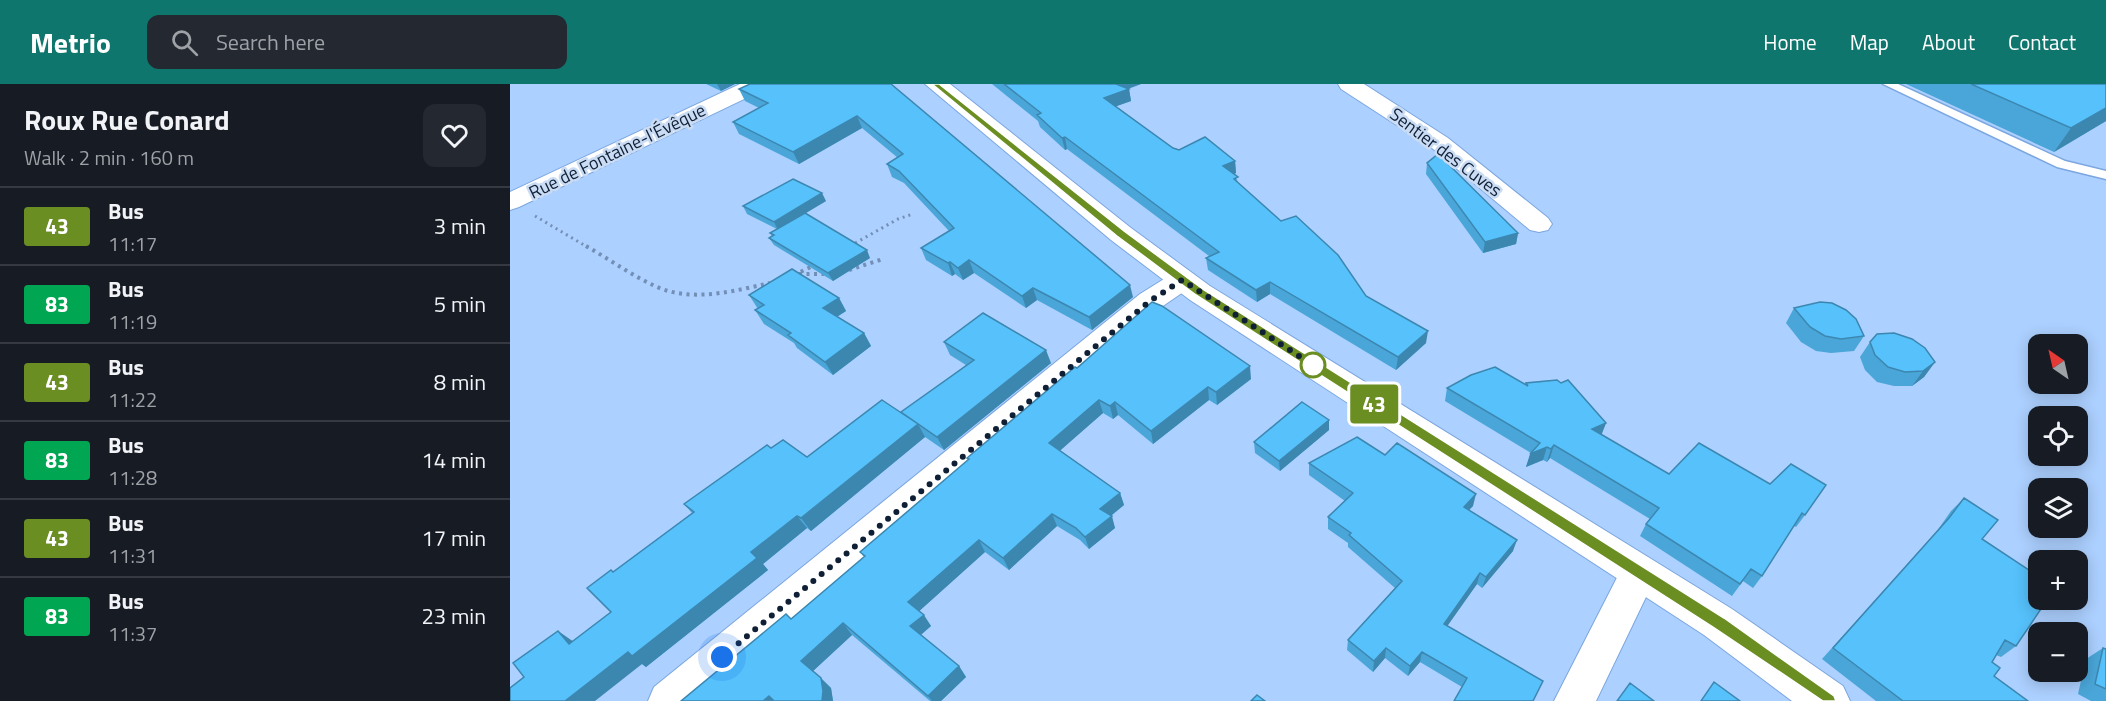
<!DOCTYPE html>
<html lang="en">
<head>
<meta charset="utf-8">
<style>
	:root { --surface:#171b24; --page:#242831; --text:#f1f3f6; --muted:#9ea1a6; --line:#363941; --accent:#0f766e }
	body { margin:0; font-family:"Titillium Web",sans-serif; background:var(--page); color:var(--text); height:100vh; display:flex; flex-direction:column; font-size:22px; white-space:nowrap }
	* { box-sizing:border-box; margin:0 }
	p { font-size:20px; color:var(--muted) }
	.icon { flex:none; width:33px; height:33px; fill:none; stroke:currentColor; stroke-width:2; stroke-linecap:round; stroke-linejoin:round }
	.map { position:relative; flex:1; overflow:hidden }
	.sheet { display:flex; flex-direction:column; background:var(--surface); width:510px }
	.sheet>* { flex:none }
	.badge { padding:0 12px; border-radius:4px; font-size:21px; line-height:39px }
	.needle { width:39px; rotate:326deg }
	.controls { position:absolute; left:1518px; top:250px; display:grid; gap:12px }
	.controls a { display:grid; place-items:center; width:60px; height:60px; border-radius:12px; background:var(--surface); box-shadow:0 3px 15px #0003; font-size:30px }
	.you { position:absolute; width:30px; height:30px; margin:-15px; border:4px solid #fff; border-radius:50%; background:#1a73e8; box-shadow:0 0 0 9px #1a73e833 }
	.map>.badge { position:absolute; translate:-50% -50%; box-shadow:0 0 0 3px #fff }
	.round { display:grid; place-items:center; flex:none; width:63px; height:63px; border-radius:12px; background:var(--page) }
	.headline { display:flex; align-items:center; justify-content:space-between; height:102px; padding:0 24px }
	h1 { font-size:28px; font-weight:700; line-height:45px }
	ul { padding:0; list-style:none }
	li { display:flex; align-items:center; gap:18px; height:78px; padding:0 24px; border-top:2px solid var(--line) }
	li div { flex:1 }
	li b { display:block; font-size:22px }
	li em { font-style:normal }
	li .badge { min-width:66px; font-weight:700; text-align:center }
	header { display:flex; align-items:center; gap:36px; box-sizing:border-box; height:84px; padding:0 30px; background:var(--accent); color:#fff }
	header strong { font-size:28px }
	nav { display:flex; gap:33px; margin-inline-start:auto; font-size:21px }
	.search { width:420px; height:54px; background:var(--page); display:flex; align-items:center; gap:15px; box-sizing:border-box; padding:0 21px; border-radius:12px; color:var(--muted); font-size:22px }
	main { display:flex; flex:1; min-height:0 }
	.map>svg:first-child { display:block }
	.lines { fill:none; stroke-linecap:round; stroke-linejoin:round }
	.service-casing { stroke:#7ba6df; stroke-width:3 }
	.minor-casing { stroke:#7ba6df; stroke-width:2 }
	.secondary-casing { stroke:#7ba6df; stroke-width:2 }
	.path-far1 { stroke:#738fb5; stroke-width:3; stroke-dasharray:2 4; stroke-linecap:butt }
	.path { stroke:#738fb5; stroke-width:4; stroke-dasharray:3 4.5; stroke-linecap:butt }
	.service { fill:#fff; fill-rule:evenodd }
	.minor { fill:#fff; fill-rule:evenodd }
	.secondary { fill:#fff; fill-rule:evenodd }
	.wall { fill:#4aa6d8 }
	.shaded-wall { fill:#3c87b0 }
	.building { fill:#56c1fb; stroke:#3c87b0; stroke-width:1.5 }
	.line { fill:#6b8e23; stroke:#fff; stroke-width:1.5 }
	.walk { stroke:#0f1f35; stroke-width:6; stroke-dasharray:0 10.8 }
	.stop-dot { fill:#fff; stroke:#6b8e23; stroke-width:3 }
	.labels { text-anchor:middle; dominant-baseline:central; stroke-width:5; stroke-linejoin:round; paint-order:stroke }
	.far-street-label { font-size:18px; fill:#0f1f35; stroke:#cadcf4 }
</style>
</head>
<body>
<header>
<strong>Metrio</strong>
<div class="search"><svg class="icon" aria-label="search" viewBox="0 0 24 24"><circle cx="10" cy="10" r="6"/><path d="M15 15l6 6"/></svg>Search here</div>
<nav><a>Home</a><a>Map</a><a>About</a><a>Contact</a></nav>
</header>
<main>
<section class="sheet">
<div class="headline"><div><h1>Roux Rue Conard</h1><p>Walk · 2 min · 160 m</p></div><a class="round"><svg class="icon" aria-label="heart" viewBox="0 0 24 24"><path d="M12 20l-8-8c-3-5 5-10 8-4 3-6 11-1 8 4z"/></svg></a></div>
<ul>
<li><span class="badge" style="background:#6b8e23;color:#fff">43</span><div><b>Bus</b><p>11:17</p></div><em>3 min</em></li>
<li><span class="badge" style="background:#00a651;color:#fff">83</span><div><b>Bus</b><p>11:19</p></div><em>5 min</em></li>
<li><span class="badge" style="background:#6b8e23;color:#fff">43</span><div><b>Bus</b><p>11:22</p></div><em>8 min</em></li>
<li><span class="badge" style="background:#00a651;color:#fff">83</span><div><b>Bus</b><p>11:28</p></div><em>14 min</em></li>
<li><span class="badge" style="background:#6b8e23;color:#fff">43</span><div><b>Bus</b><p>11:31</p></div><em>17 min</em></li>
<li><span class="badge" style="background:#00a651;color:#fff">83</span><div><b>Bus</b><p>11:37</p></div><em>23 min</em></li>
</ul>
</section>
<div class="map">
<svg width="1596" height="617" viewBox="0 0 1596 617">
	<rect width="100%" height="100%" fill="#acd0ff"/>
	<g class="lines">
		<defs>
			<path id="service" d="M 1373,0 L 1388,0 L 1555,77 L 1596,87 L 1596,95 L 1547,83 Z"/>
			<path id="minor" d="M 230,0 L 258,0 L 255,5 L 9,123 L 0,126 L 0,108 Z
				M 828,0 L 854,0 L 938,54 L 1038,134 L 1042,140 L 1038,146 L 1029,148 L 1020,146 L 922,64 L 831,5 Z
				M 672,187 L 682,190 L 686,196 L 682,202 L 650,224 L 557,302 L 190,617 L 138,617 L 144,603 L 630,210 L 662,190 Z
				M 1129,472 L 1142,476 L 1148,488 L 1086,617 L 1044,617 L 1116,476 Z"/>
			<path id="secondary" d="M 415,0 L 440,0 L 621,144 L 700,202 L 1222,525 L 1333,602 L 1340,617 L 1282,617 L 1194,551 L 680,216 L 601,156 Z"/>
		</defs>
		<use href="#service" class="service-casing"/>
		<use href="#minor" class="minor-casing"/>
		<use href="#secondary" class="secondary-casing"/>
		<path class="path-far1" d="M 25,132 L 79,164
			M 340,162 L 388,135 L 403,130"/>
		<path class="path" d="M 76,162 C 99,175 121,191 145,202 C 180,219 224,207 260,199
			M 339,186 L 373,175
			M 289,190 L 314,190
			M 284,191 L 305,181"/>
		<use href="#service" class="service"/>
		<use href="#minor" class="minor"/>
		<use href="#secondary" class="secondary"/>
	</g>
	<path class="wall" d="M 196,0 L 225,0 L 211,7 Z
		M 381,0 L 623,213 L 582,246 L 527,216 L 516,224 L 464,189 L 453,196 L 445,190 L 442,192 L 416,176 L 411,164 L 439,147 L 394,99 L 382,93 L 377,80 L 388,74 L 352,44 L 289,80 L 229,50 L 223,38 L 249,24 L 235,17 L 229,5 Z
		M 482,0 L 631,0 L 618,5 L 619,5 L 621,17 L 606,22 L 663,64 L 725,77 L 726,89 L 724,90 L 729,100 L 856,212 L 916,259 L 886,286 L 760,210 L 747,218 L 698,186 L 696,174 L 699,172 L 557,65 L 555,66 L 530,43 L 528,37 Z
		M 1396,0 L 1596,0 L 1596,37 L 1544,68 Z
		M 917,79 L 1008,149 L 1006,160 L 973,169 L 916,90 Z
		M 316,117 L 295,129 L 360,174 L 323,197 L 264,161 L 259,154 L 262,152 L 260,149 L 267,145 L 237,130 L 233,122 Z
		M 239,211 L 329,214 L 336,227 L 327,233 L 354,249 L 361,262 L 323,291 L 287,264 L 284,259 L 254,240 L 245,226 L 248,225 Z
		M 1284,224 L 1354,252 L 1344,267 L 1321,269 L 1306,267 L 1291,258 L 1276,239 Z
		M 434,258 L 541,279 L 434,366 L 415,353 L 301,447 L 297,444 L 253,480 L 258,486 L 136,583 L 132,580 L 14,593 L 48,547 L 63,558 L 101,528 L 103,488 L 182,429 L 174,420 L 261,364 L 297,373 L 392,329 L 456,281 L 440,271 Z
		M 1360,258 L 1425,278 L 1414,293 L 1402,302 L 1384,302 L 1367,298 L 1355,286 L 1350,273 Z
		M 567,284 L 741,295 L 707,321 L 699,316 L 643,360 L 608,331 L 603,335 L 593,329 L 550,366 L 610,409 L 614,421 L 601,432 L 605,444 L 579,465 L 570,456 L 547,442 L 499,486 L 475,468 L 409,527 L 421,542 L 411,551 L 449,582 L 456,593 L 431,617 L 420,617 L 342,551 L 303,587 L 321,604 L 323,617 L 171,617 L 281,535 L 354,473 L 350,468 L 458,376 L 457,374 Z
		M 1016,299 L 1096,339 L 1091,351 L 1159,390 L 1189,359 L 1295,431 L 1286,443 L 1284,442 L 1252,492 L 1243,504 L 1233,497 L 1222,512 L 1130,452 L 1136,440 L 1140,435 L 1040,374 L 1037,378 L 1033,376 L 1016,383 L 1021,369 L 935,317 L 937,304 L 1016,301 Z
		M 819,346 L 770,387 L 745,369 L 744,358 Z
		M 875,371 L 963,422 L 959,426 L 1003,467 L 972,504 L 967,500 L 937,542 L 1033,597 L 952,603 L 910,578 L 898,592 L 875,574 L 863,588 L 837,566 L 838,556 L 885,504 L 838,463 L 838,459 L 818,445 L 818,433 L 835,417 L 799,391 L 799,379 Z
		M 1454,414 L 1472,455 L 1506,562 L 1491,573 L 1486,571 L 1482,578 L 1484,592 L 1518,617 L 1366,617 L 1312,575 L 1427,447 L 1441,427 Z
		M 1593,564 L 1596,565 L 1596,617 L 1581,617 L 1568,610 L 1576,575 Z"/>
	<path class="shaded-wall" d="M 207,0 L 225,0 L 211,7 Z
		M 602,0 L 631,0 L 603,10 Z
		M 619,5 L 621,17 L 596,26 L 594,14 Z
		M 1596,24 L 1596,37 L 1544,68 L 1561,44 Z
		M 347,32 L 352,44 L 289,80 L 283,68 Z
		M 555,53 L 557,65 L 555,66 L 552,54 Z
		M 725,77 L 726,89 L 714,95 L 713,82 Z
		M 312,109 L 316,117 L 268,146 L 264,138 Z
		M 1008,149 L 1006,160 L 973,169 L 975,158 Z
		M 357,166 L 360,174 L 323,197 L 318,189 Z
		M 459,176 L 464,189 L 453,196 L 448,184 Z
		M 440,178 L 445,190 L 442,192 L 438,179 Z
		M 760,198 L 760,210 L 747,218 L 746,206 Z
		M 620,201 L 623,213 L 582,246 L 579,233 Z
		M 523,204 L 527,216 L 516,224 L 512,212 Z
		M 329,214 L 336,227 L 320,237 L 313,224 Z
		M 918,247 L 916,259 L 886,286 L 888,273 Z
		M 354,249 L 361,262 L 323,291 L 315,278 Z
		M 536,266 L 541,279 L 434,366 L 427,353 Z
		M 1425,278 L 1414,293 L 1402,302 L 1413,287 Z
		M 740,282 L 741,295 L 707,321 L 706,308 Z
		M 698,303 L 699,316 L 643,360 L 641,347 Z
		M 589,316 L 593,329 L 544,372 L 539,359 Z
		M 605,318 L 608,331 L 603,335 L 600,322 Z
		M 819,336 L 819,346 L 770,387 L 769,377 Z
		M 1096,339 L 1091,352 L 1082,345 Z
		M 408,340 L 415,353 L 301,447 L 291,434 Z
		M 1044,361 L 1040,374 L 1037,378 L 1041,365 Z
		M 1037,363 L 1033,376 L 1016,383 L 1020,370 Z
		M 610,409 L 614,421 L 594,437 L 590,425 Z
		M 966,410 L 963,422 L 951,434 L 954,423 Z
		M 542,430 L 547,442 L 499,486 L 493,474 Z
		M 287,432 L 297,444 L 253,480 L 258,486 L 136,583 L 132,580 L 85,617 L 55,617 L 241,468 Z
		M 602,432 L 605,444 L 579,465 L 575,453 Z
		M 469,456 L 475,468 L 406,530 L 398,518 Z
		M 1007,456 L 1003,467 L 972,504 L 976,493 Z
		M 970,489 L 967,500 L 931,551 L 934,540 Z
		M 414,531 L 421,542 L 408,553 L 400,542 Z
		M 333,539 L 342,551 L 302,588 L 291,577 Z
		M 48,547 L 64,558 L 59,560 Z
		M 876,564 L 875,574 L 863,588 L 864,577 Z
		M 912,568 L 910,578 L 898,592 L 900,582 Z
		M 449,582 L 456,593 L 431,617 L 422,617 L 418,612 Z
		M 311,594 L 321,604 L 323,617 L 312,617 Z
		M 259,612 L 264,617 L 253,617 Z"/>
	<path class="building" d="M 240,0 L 381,0 L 620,201 L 579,233 L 523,204 L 512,212 L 459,176 L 448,184 L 440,178 L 438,179 L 411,164 L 444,144 L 389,87 L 377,80 L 393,70 L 347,32 L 283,68 L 223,38 L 258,19 L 229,5 Z
		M 494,0 L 606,0 L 619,5 L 594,14 L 663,64 L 669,66 L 695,53 L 725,77 L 713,82 L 728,93 L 724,95 L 771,137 L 786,132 L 828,171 L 856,212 L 918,247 L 888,273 L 760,198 L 746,206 L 696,174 L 709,168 L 555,53 L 552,54 L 527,31 L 531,29 Z
		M 1461,0 L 1596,0 L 1596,24 L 1561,44 Z
		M 928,70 L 1008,149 L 975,158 L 917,79 Z
		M 283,95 L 312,109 L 264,138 L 233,122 Z
		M 295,129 L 357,166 L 318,189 L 259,154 L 264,151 L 260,149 Z
		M 282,185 L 329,214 L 313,224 L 354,249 L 315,278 L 278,251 L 281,249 L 245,226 L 254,221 L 239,211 Z
		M 642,218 L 652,222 L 740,282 L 706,308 L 698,303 L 641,347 L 605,318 L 600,322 L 589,316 L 539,359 L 610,409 L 590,425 L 602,432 L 575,453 L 566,444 L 542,430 L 493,474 L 469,456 L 398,518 L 414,531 L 400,542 L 449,582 L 418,612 L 333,539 L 291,577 L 311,594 L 313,607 L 312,617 L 264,617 L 259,612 L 253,617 L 171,617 L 276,530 L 281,535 L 355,472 L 350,468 L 459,375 L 457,374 L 565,283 L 567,284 Z
		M 1310,218 L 1322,219 L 1336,226 L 1346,235 L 1354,252 L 1331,255 L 1315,252 L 1300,243 L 1284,224 Z
		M 473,229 L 536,266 L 427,353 L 391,328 L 464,276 L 434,258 Z
		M 1384,249 L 1402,255 L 1415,264 L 1425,278 L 1413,287 L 1395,288 L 1378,283 L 1365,271 L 1360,258 L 1367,250 Z
		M 985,283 L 1018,302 L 1016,299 L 1047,296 L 1051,299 L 1058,296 L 1096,339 L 1082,345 L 1159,390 L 1189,359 L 1260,400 L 1281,380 L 1316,401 L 1295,431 L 1292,429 L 1252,492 L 1241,485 L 1230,500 L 1136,440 L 1149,424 L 1044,361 L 1041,365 L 1037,363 L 1020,370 L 1030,359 L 937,304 L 961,291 Z
		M 372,316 L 408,340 L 291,434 L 287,432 L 241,468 L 247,474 L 122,572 L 118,568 L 55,617 L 0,617 L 0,604 L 14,593 L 3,579 L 48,547 L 59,560 L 101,528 L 77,504 L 101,486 L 103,488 L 184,428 L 174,420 L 257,361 L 261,364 L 273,356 L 297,373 Z
		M 792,318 L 819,336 L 769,377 L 744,358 Z
		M 847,353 L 875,371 L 887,359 L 966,410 L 954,423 L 1007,456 L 976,493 L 970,489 L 934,540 L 1033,597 L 1023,617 L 944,617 L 957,594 L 912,568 L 900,582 L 876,564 L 864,577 L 838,556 L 892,497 L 839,451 L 841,449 L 818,433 L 843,409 L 799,379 Z
		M 1454,414 L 1488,436 L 1472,455 L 1528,492 L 1528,516 L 1537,516 L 1506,562 L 1495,556 L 1482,578 L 1490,584 L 1484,592 L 1518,617 L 1393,617 L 1323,564 L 1439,434 Z
		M 1593,564 L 1596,565 L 1596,605 L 1585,600 Z
		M 1204,598 L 1230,617 L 1191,617 Z
		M 1120,599 L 1144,617 L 1107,617 Z
		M 747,611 L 755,617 L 741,617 Z"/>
	<path class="line" d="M 422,0 L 429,0 L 614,147 L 694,206 L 1214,534 L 1324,612 L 1326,617 L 1313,617 L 1203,543 L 686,211 L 607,152 Z"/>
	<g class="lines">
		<path class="walk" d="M 212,573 L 640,217 L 672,196 L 803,281"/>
	</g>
	<circle class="stop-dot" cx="803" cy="281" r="12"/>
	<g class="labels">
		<g class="far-street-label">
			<text transform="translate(107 67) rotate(-26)">Rue de Fontaine-l'Évêque</text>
			<text transform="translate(936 68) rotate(37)">Sentier des Cuves</text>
		</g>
	</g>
</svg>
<div class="controls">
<a><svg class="needle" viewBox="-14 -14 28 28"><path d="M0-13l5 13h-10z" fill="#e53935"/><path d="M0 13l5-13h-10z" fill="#9ea1a6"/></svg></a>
<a><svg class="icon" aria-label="locate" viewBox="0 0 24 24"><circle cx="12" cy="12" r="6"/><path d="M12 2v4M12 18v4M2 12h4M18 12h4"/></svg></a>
<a><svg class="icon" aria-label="layers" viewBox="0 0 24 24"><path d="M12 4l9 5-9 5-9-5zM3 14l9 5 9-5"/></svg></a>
<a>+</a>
<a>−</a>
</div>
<div class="you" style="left:212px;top:573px"></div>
<b class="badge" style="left:864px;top:320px;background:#6b8e23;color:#fff">43</b>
</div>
</main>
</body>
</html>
